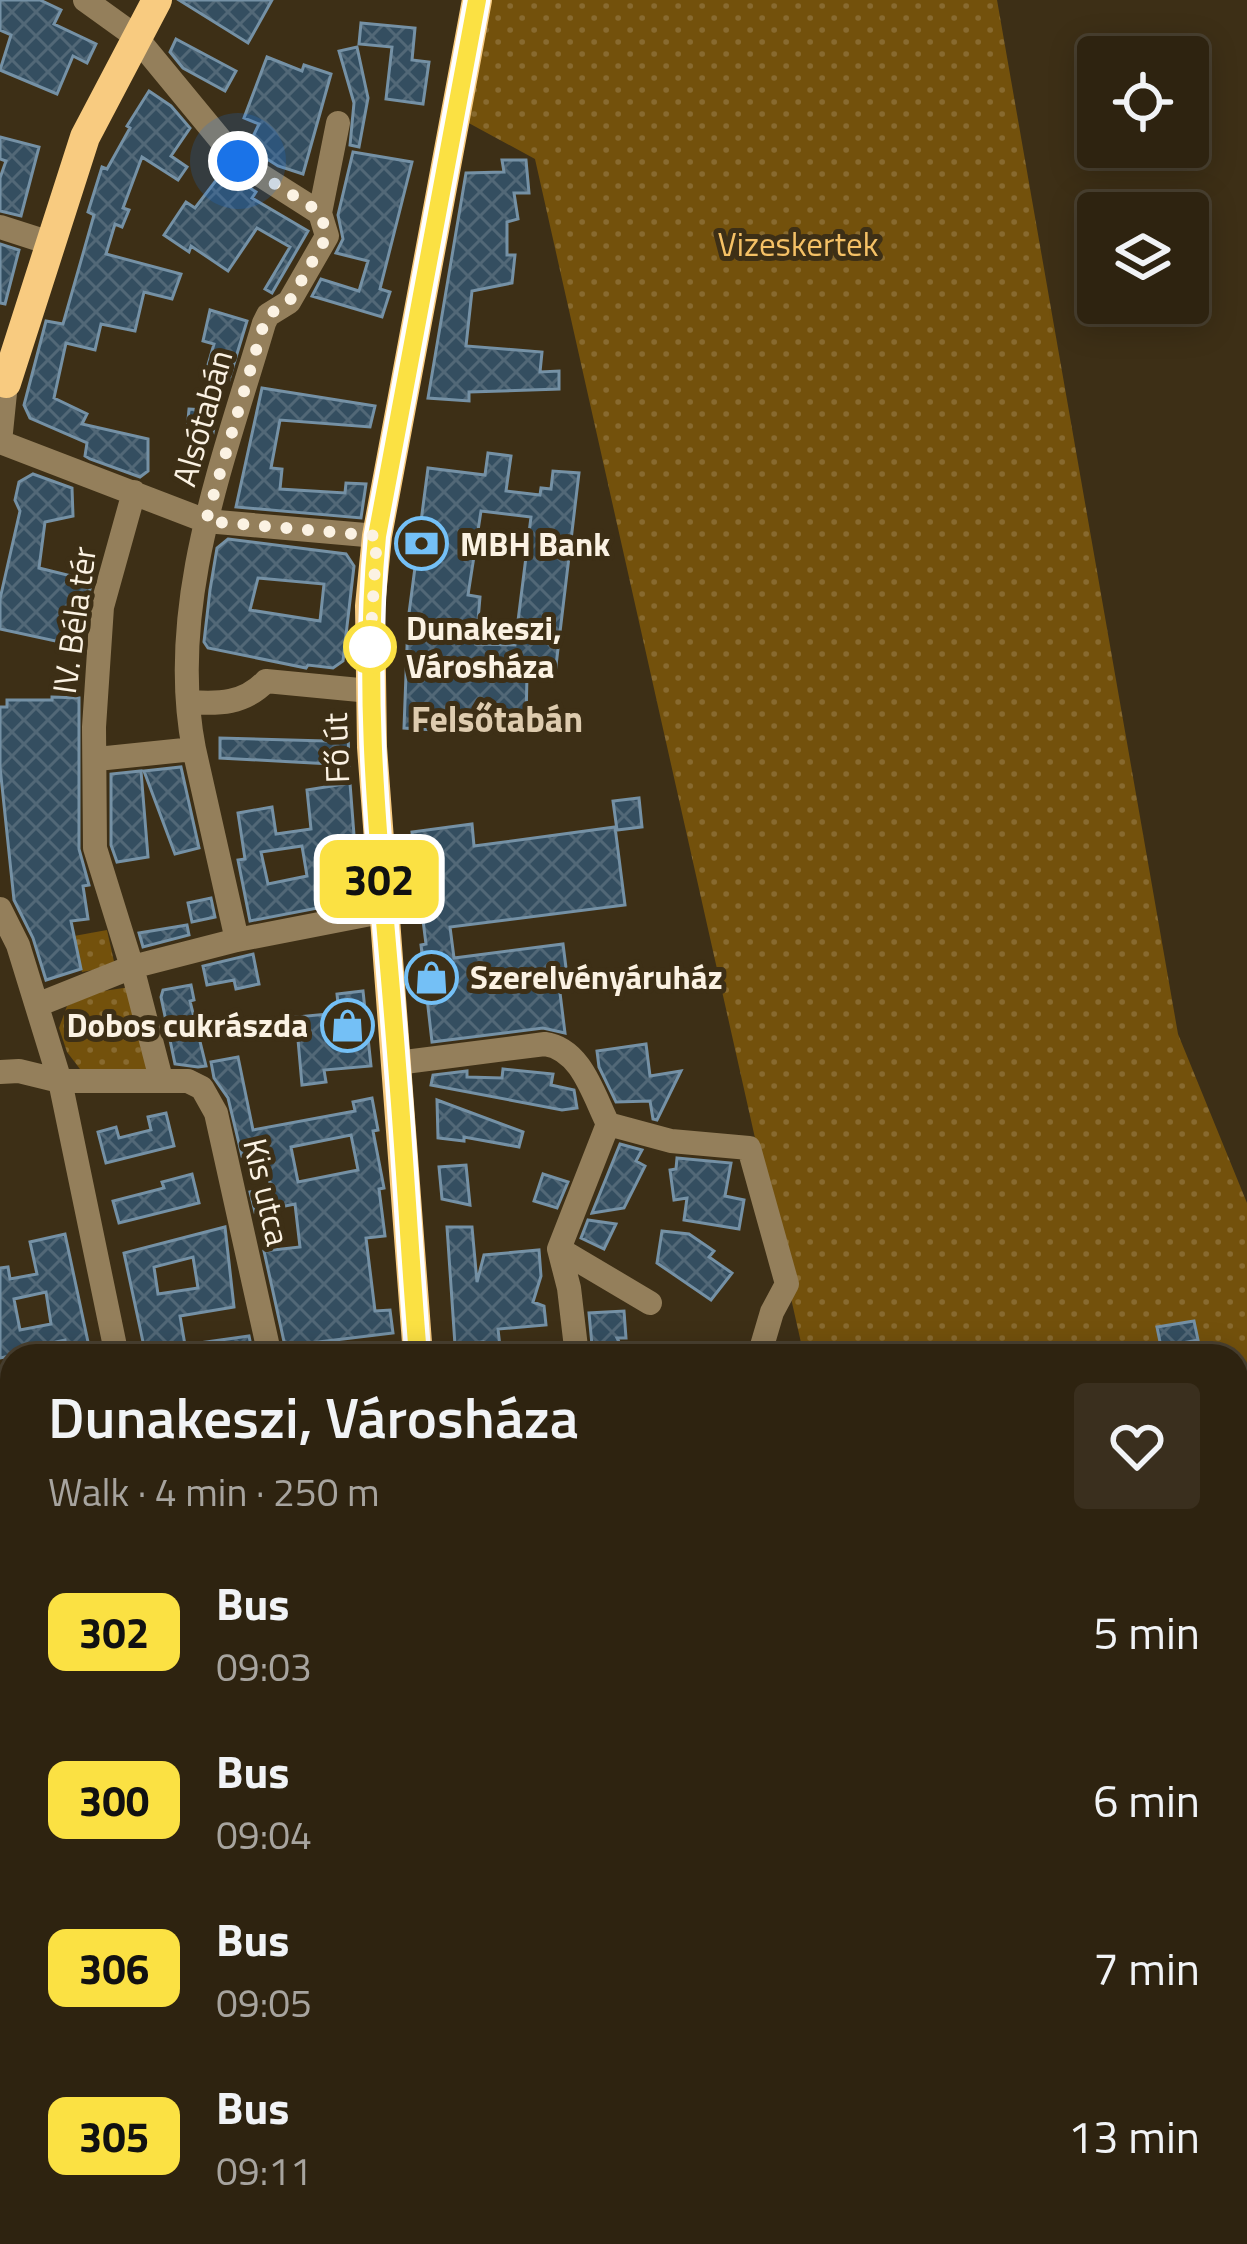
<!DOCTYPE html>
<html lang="en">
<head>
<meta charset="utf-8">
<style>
	:root { --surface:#2e2310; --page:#3a2f1e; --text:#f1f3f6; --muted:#a7a49f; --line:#494030 }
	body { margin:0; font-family:"Titillium Web",sans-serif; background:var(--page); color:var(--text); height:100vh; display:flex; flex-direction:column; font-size:45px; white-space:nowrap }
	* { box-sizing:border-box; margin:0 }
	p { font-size:39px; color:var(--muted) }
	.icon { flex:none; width:66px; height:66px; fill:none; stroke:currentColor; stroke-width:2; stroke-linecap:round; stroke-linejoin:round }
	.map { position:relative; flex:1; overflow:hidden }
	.drawer { position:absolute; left:0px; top:1344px; width:1248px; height:900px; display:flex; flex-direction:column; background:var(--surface); border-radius:36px 36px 0 0; box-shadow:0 6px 30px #0003,0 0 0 3px var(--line) }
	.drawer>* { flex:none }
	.badge { padding:0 24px; border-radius:18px; font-size:42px; line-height:78px }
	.controls { position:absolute; left:1077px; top:36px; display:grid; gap:24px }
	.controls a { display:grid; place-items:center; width:132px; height:132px; border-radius:12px; background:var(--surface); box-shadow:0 6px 30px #0003,0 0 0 3px var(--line); font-size:60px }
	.you { position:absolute; width:60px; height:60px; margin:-30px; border:9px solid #fff; border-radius:50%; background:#1a73e8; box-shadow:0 0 0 18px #1a73e833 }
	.map>.badge { position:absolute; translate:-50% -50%; box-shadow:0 0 0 6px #fff }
	.round { display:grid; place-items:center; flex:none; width:126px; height:126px; border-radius:12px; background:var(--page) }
	.head { display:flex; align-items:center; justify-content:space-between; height:204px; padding:0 48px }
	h1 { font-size:57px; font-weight:600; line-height:90px }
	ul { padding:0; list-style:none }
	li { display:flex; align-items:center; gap:36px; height:168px; padding:0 48px }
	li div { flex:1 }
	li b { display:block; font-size:45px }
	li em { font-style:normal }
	li .badge { min-width:132px; font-weight:700; text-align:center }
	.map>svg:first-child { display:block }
	.grass { fill:url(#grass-tufts) }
	.wetland { fill:url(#wetland-marsh) }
	.cemetery { fill:url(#cemetery-stones) }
	.park { fill:url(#park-dots) }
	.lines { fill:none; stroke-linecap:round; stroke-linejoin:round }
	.stream { stroke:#ab7a08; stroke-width:6 }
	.building { fill:url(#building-cross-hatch); stroke:#7591a5; stroke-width:3; fill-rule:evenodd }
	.minor { stroke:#947f5b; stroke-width:24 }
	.major { stroke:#f8cb80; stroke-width:30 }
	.line-casing { stroke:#fff; stroke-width:27 }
	.line { stroke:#fbe143; stroke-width:18 }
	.walk { stroke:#fbf2e3; stroke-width:12; stroke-dasharray:0 21.6 }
	.stop-dot { fill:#fff; stroke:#fbe143; stroke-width:6 }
	.labels { text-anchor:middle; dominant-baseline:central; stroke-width:10; stroke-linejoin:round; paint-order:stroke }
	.park-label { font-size:33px; fill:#f5c166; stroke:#3d2f16 }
	.street-label { font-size:33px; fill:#fbf2e3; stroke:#3d2f16 }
	.poi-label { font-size:33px; font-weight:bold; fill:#fbf2e3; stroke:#3d2f16; text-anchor:start }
	.stop-label { font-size:33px; font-weight:bold; fill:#fbf2e3; stroke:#3d2f16; text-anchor:start }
	.neighbourhood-label { font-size:36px; font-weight:bold; fill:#deccaf; stroke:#3d2f16 }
</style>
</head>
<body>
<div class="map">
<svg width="1247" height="2244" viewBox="0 0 1247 2244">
	<defs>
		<pattern id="grass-tufts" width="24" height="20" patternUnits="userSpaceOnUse" patternTransform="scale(3)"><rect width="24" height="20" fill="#73510c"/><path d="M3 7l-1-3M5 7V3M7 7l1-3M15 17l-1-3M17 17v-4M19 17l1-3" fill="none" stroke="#886a2f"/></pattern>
		<pattern id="wetland-marsh" width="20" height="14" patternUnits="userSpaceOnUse" patternTransform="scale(3)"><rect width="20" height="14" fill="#73510c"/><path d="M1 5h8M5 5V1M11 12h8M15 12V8" fill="none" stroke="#886a2f"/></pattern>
		<pattern id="cemetery-stones" width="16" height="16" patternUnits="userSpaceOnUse" patternTransform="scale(3)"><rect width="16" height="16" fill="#73510c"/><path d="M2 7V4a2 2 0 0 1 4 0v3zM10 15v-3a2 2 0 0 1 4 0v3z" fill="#886a2f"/></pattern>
		<pattern id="park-dots" width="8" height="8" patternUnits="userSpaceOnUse" patternTransform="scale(3)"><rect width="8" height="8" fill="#73510c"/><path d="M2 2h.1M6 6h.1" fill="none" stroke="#886a2f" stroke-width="1.8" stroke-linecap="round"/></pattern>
		<pattern id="building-cross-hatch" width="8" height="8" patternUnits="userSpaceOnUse" patternTransform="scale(3)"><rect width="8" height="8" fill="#344e60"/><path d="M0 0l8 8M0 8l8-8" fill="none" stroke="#526877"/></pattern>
	</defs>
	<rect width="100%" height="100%" fill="#3d2f16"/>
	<path class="grass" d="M 1032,2232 L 1187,2232 L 1191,2244 L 1039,2244 Z"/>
	<path class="wetland" d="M 1247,1652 L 1247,1768 L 1236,1755 L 1236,1657 Z"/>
	<path class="cemetery" d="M 545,2232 L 1032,2232 L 1039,2244 L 554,2244 Z"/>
	<path class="park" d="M 490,0 L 997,0 L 1178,1034 L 1247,1203 L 1247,1484 L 1236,1489 L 1236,1356 L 804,1356 L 535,159 L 465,121 Z
		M 107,930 L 115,966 L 82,972 L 74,936 Z
		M 130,987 L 152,1074 L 83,1073 L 67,1052 L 59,1028 L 67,1006 L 97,992 Z
		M 1247,1891 L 1247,2244 L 1191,2244 L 1187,2232 L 1236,2232 L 1236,1895 Z"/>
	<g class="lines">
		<path class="stream" d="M 1236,1493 L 1247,1489
			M 1236,1882 L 1247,1878"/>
	</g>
	<path class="building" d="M 0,0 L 40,0 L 61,10 L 54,24 L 96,44 L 87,63 L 73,56 L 57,94 L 0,70 L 11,35 L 0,30 Z
		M 179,0 L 272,0 L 248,43 Z
		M 361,23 L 415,28 L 412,60 L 429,62 L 423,104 L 386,99 L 392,47 L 359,44 Z
		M 176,39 L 236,71 L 225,91 L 183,68 L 170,52 Z
		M 357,47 L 368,98 L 359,147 L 350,145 L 354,103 L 339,51 Z
		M 267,57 L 302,71 L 304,65 L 331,74 L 303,174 L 278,166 L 248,147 L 259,124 L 244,118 Z
		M 149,91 L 171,106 L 190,128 L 171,156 L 187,167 L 178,180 L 142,157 L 123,208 L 129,210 L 122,227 L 115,224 L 106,254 L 181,274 L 172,299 L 144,292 L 135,331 L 101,324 L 95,350 L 66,343 L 54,398 L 87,414 L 82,424 L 148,439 L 148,471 L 140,477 L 90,459 L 85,456 L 87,443 L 30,418 L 24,405 L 46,321 L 63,324 L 94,215 L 88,212 L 102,167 L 107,169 L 130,128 L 127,126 Z
		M 0,137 L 39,147 L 21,216 L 0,211 L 0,178 L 6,161 L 0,159 Z
		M 353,152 L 412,162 L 380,289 L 390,292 L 382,317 L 312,296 L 321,279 L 359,291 L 368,261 L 336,253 L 343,239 L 338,215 Z
		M 502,160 L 526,160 L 529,193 L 514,193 L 518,219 L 507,222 L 507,255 L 515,255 L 512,283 L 472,291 L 466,346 L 542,352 L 540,372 L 559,371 L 559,389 L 469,392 L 469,401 L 428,398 L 466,173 L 504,172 Z
		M 224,170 L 256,192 L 252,198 L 308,231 L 272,293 L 265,289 L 290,247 L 257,228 L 228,271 L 191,246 L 189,252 L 164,235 L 186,202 L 195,208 Z
		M 0,244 L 19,250 L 5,304 L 0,303 Z
		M 210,310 L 247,321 L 229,380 L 205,375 L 214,344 L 203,341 Z
		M 262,388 L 375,406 L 370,427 L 280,420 L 271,468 L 282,469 L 280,489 L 345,493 L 346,483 L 366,484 L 361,518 L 236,507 Z
		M 189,409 L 217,411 L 213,433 L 187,431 Z
		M 488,453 L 511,456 L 506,491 L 540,495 L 541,488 L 551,489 L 553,471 L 579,473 L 555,674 L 527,674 L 526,722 L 449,719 L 449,731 L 404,728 L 408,621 L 428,468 L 485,475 ZM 481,511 L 531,517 L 515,645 L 476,644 L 480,597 L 468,595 Z
		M 33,474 L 72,488 L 73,516 L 45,522 L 39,568 L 92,581 L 86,605 L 83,647 L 0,629 L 0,599 L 20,511 L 15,500 L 19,482 Z
		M 228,539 L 346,554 L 354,566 L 343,661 L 333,668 L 308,665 L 306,668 L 208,648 L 204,642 L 210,590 L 217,548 ZM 258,578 L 324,584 L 320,621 L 250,610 Z
		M 52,697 L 79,698 L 79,849 L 89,885 L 83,886 L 88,919 L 71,921 L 81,969 L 46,980 L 33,938 L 14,900 L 0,767 L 0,707 L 7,707 L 7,700 L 52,700 Z
		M 326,730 L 348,731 L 349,765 L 220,758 L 220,738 L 326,741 Z
		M 181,767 L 199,848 L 175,854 L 144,771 Z
		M 141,771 L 148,857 L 117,862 L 111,845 L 111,774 Z
		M 350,783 L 359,900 L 250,921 L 238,860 L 245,859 L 238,813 L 272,807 L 276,834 L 311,829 L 307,790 ZM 302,846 L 307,876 L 268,884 L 261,852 Z
		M 639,798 L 642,827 L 617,830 L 613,801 Z
		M 472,824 L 474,846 L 615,827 L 625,905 L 450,927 L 454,958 L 563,944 L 568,984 L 559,985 L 565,1033 L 543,1028 L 432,1042 L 421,945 L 426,944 L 412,832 Z
		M 211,898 L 215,917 L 192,922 L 188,903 Z
		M 187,925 L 189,935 L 143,947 L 139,933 Z
		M 253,954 L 259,984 L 236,989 L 234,980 L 207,985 L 203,966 Z
		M 191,985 L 194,1000 L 190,1001 L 206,1066 L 198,1067 L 175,1064 L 161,997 L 163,990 Z
		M 363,991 L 371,1066 L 324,1070 L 326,1082 L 302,1085 L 296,1017 L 339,1013 L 337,994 Z
		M 646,1044 L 650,1076 L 681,1071 L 657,1120 L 653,1119 L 650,1101 L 616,1102 L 599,1067 L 597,1051 Z
		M 238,1057 L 253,1130 L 355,1111 L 353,1102 L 372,1098 L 378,1130 L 373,1131 L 384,1188 L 379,1189 L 385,1236 L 366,1238 L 375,1311 L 390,1310 L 393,1333 L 285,1346 L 264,1251 L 300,1247 L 295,1204 L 255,1212 L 250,1192 L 271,1188 L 264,1152 L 242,1156 L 228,1098 L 214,1078 L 211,1062 ZM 351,1135 L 358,1170 L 298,1182 L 291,1147 Z
		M 503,1069 L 553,1074 L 551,1085 L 574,1090 L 577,1108 L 562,1110 L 431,1085 L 433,1075 L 467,1071 L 467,1077 L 502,1078 Z
		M 437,1100 L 523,1132 L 519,1147 L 464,1137 L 464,1141 L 438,1138 Z
		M 166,1113 L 174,1146 L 106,1163 L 98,1132 L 116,1127 L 119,1138 L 151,1130 L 148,1117 Z
		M 620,1144 L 642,1150 L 636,1161 L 645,1166 L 624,1208 L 592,1213 Z
		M 677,1158 L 731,1163 L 725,1196 L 744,1200 L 739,1229 L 684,1220 L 687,1198 L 674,1200 L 670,1170 L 676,1169 Z
		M 466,1165 L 470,1205 L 442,1199 L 439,1167 Z
		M 192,1174 L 199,1203 L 119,1223 L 113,1201 L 164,1188 L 162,1182 Z
		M 543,1174 L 568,1182 L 557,1208 L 534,1201 Z
		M 588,1220 L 616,1224 L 604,1249 L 581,1238 Z
		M 225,1227 L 234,1307 L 180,1316 L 185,1345 L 249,1336 L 253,1356 L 146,1356 L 124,1253 ZM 193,1257 L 198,1288 L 158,1294 L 154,1267 Z
		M 447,1227 L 472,1227 L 477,1282 L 484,1255 L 539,1250 L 541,1276 L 533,1302 L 544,1306 L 546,1325 L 498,1329 L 501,1356 L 485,1356 L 483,1342 L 455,1345 Z
		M 662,1231 L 689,1234 L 714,1251 L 709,1257 L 732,1273 L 711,1300 L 657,1263 Z
		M 65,1234 L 91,1356 L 68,1356 L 65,1340 L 23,1349 L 24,1353 L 0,1358 L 0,1268 L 8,1267 L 10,1279 L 37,1274 L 30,1242 ZM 46,1292 L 51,1324 L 20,1330 L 14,1299 Z
		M 624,1311 L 626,1338 L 617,1338 L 626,1356 L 593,1356 L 589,1313 Z
		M 1194,1321 L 1198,1340 L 1161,1347 L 1157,1327 Z"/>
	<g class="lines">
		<path class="minor" d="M 85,0 L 135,36 L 238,161 L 320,213
			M 0,227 L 50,243
			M 0,442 L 206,521 L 377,536
			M 0,442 L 6,383
			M 134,492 L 102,607 L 94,727 L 95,848 L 132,967 L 161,1079
			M 189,702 C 219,704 244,704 266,681 L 370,691
			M 194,749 C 166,606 224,459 264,323 L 268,315 L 289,302 L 327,236 L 320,213 L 338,123
			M 97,759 L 194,749 L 237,940
			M 0,909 L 18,945 L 60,1081 L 117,1356
			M 37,1005 L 132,967 L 237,940 L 381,912
			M 397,1063 L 545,1044 C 581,1049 593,1094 608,1124 L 559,1249 L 569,1288 L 577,1356
			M 0,1072 L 19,1071 L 60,1081 L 188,1081 L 202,1088 L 216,1113 L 270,1356
			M 608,1124 L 671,1141 L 749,1148 L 787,1284 L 772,1312 L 759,1356
			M 559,1249 L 650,1303
			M 0,1545 L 12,1549
			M 0,1863 L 12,1860
			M 0,2222 L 20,2242"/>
		<path class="major" d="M 0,381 L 6,383 L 85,137 L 157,0
			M 418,1356 L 372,747 L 370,606 L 377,536 L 477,0
			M 493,2232 L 494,2244"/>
	</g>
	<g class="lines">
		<defs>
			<path id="line" d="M 418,1356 C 410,1259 405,1162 397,1065 C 384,888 360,714 377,536 L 477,0"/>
		</defs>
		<use href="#line" class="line-casing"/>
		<use href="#line" class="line"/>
		<path class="walk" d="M 238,161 L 320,212 L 327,236 L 289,302 L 268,315 L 264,323 L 206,521 L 377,536 L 370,647"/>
	</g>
	<defs>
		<symbol id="bank-ring" viewBox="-11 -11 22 22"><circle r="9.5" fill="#3d2f16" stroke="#74c0f6" stroke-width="1.5"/><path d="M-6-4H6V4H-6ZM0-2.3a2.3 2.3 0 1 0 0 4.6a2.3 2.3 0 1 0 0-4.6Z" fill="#74c0f6"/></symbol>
		<symbol id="shop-ring" viewBox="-11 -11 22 22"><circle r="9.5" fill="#3d2f16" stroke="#74c0f6" stroke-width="1.5"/><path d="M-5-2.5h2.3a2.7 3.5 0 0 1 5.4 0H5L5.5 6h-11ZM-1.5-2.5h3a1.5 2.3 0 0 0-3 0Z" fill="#74c0f6"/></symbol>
	</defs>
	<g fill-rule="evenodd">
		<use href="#bank-ring" x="392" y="514" width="59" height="59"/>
		<use href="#shop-ring" x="402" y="948" width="59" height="59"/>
		<use href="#shop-ring" x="318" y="996" width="59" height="59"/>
	</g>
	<circle class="stop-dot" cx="370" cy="647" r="24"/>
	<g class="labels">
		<g class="park-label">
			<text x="798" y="244">Vizeskertek</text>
		</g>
		<g class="street-label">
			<text transform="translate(202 418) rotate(-74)">Alsótabán</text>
			<text transform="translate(74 620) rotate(-82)">IV. Béla tér</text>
			<text transform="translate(336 748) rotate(-92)">Fő út</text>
			<text transform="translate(267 1192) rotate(77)">Kis utca</text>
		</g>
		<g class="poi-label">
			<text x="460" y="544">MBH Bank</text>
			<text x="470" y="977">Szerelvényáruház</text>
			<text x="308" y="1025" text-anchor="end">Dobos cukrászda</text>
		</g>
		<g class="stop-label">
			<text x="406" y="628">Dunakeszi,<tspan x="406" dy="38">Városháza</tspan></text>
		</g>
		<g class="neighbourhood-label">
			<text x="497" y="718">Felsőtabán</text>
		</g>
	</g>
</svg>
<div class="controls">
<a><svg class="icon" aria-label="locate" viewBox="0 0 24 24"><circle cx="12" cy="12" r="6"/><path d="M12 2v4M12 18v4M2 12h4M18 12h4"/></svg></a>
<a><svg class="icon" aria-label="layers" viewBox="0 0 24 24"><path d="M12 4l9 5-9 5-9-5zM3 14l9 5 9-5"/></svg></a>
</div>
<div class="you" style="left:238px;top:161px"></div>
<b class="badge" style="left:379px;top:879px;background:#fbe143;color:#111">302</b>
<section class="drawer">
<div class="head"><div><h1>Dunakeszi, Városháza</h1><p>Walk · 4 min · 250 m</p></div><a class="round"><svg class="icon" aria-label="heart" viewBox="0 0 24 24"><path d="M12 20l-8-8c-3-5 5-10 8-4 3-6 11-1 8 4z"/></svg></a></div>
<ul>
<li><span class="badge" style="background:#fbe143;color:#111">302</span><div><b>Bus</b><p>09:03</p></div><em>5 min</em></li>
<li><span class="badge" style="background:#fbe143;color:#111">300</span><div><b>Bus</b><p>09:04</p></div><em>6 min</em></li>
<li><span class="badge" style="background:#fbe143;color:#111">306</span><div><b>Bus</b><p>09:05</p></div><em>7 min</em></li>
<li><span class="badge" style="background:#fbe143;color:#111">305</span><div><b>Bus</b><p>09:11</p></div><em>13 min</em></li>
</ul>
</section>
</div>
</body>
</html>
